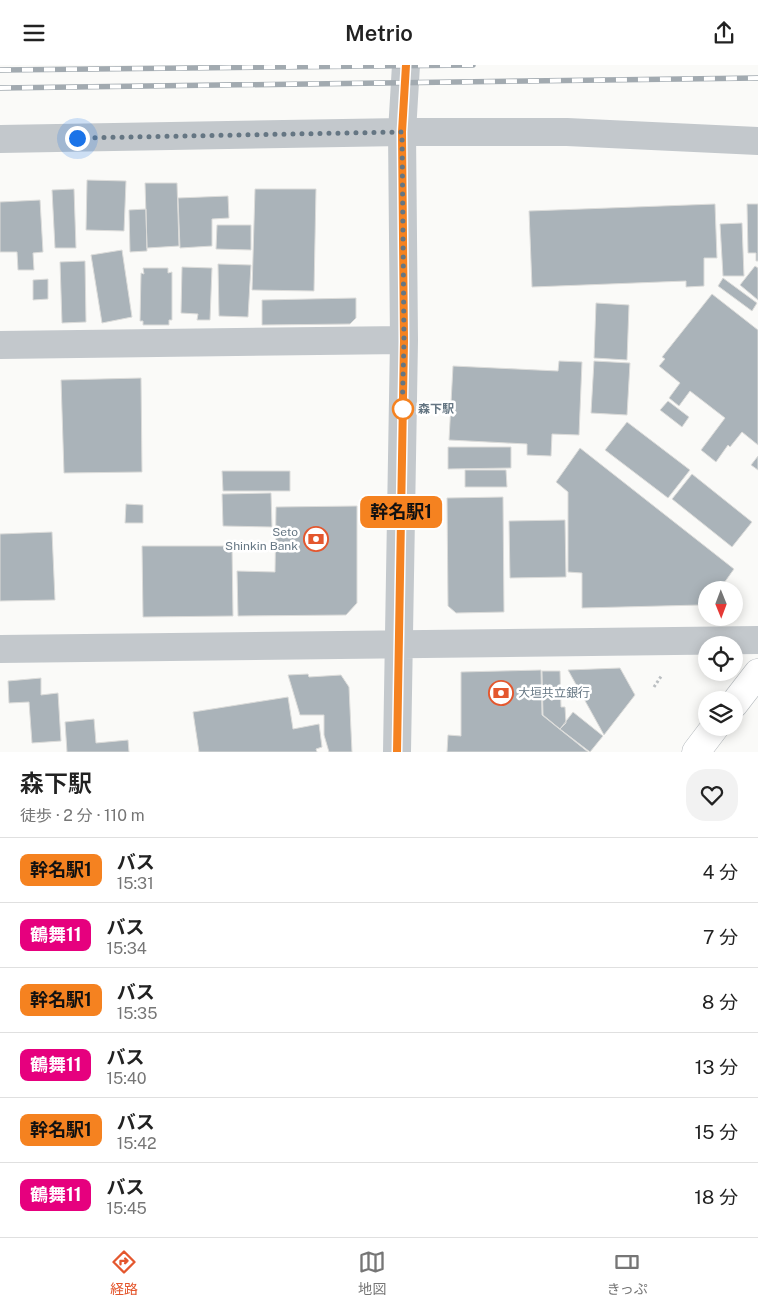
<!DOCTYPE html>
<html lang="ja">
<head>
<meta charset="utf-8">
<style>
	:root { --surface:#fff; --page:#f2f2f2; --text:#222; --muted:#767676; --line:#e0e0e0; --accent:#e4572e }
	body { margin:0; font-family:"Public Sans","Noto Sans JP",sans-serif; background:var(--page); color:var(--text); height:100vh; display:flex; flex-direction:column; font-size:19px; white-space:nowrap }
	* { box-sizing:border-box; margin:0 }
	p { font-size:16px; color:var(--muted) }
	.icon { flex:none; width:28px; height:28px; fill:none; stroke:currentColor; stroke-width:2; stroke-linecap:round; stroke-linejoin:round }
	.map { position:relative; height:687px; overflow:hidden }
	.side { display:flex; flex-direction:column; background:var(--surface); flex:1 }
	.side>* { flex:none }
	.badge { padding:0 10px; border-radius:8px; font-size:18px; line-height:32px }
	.needle { width:32px; rotate:179deg }
	.fabs { position:absolute; left:698px; top:516px; display:grid; gap:10px }
	.fabs a { display:grid; place-items:center; width:45px; height:45px; border-radius:50%; background:var(--surface); box-shadow:0 2px 12px #0003; font-size:25px }
	.you { position:absolute; width:25px; height:25px; margin:-12px; border:4px solid #fff; border-radius:50%; background:#1a73e8; box-shadow:0 0 0 8px #1a73e833 }
	.map>.badge { position:absolute; translate:-50% -50%; box-shadow:0 0 0 2px #fff }
	.round { display:grid; place-items:center; flex:none; width:52px; height:52px; border-radius:20px; background:var(--page) }
	.summary { display:flex; align-items:center; justify-content:space-between; height:85px; padding:0 20px }
	h1 { font-size:24px; font-weight:600; line-height:38px }
	ul { padding:0; list-style:none }
	li { display:flex; align-items:center; gap:15px; height:65px; padding:0 20px; border-top:1px solid var(--line) }
	li div { flex:1 }
	li b { display:block; font-size:19px }
	li em { font-style:normal }
	li .badge { min-width:55px; font-weight:700; text-align:center }
	header { display:flex; justify-content:space-between; align-items:center; height:65px; padding:0 20px; background:var(--surface); font-size:22px; font-weight:600 }
	.menu { display:flex; justify-content:space-around; align-items:center; height:70px; border-top:1px solid var(--line); background:var(--surface); font-size:14px; color:var(--muted) }
	.menu a { display:grid; justify-items:center; gap:2px }
	.menu .on { color:var(--accent) }
	.map>svg:first-child { display:block }
	.building { fill:#aab3b9; stroke:#dcdcda }
	.lines { fill:none; stroke-linecap:round; stroke-linejoin:round }
	.highway-casing { stroke:#b4b9bd; stroke-width:29 }
	.path { stroke:#bbbfc2; stroke-width:3; stroke-dasharray:2.5 2.5; stroke-linecap:butt }
	.minor { stroke:#c3c8cc; stroke-width:28 }
	.highway { stroke:#fff; stroke-width:28 }
	.rail-casing { stroke:#a2aab0; stroke-width:5.5 }
	.rail { stroke:#fff; stroke-width:4; stroke-dasharray:11; stroke-linecap:butt }
	.line-casing { stroke:#fff; stroke-width:11 }
	.line { stroke:#f58220; stroke-width:8 }
	.walk { stroke:#657683; stroke-width:5; stroke-dasharray:0 9 }
	.stop-dot { fill:#fff; stroke:#f58220; stroke-width:2.5 }
	.labels { text-anchor:middle; dominant-baseline:central; stroke-width:5; stroke-linejoin:round; paint-order:stroke }
	.stop-label { font-size:12px; font-weight:bold; fill:#657683; stroke:#fff; text-anchor:start }
	.poi-label { font-size:12px; fill:#657683; stroke:#fff; text-anchor:end }
</style>
</head>
<body>
<header><svg class="icon" aria-label="menu" viewBox="0 0 24 24"><path d="M4 6h16M4 12h16M4 18h16"/></svg>Metrio<svg class="icon" aria-label="share" viewBox="0 0 24 24"><path d="M12 15V3M7 8l5-5 5 5M5 13v7h14v-7"/></svg></header>
<div class="map">
<svg width="758" height="687" viewBox="0 0 758 687">
	<rect width="100%" height="100%" fill="#fafaf8"/>
	<path class="building" d="M 87,115 L 126,116 L 124,166 L 86,165 Z
		M 145,118 L 177,118 L 179,181 L 147,183 Z
		M 74,124 L 76,183 L 55,183 L 52,125 Z
		M 255,124 L 316,124 L 314,226 L 252,225 Z
		M 228,131 L 229,153 L 212,154 L 212,181 L 180,183 L 178,133 Z
		M 40,135 L 43,187 L 33,188 L 34,205 L 18,205 L 17,187 L 0,187 L 0,137 Z
		M 715,139 L 717,193 L 704,193 L 704,221 L 686,222 L 686,216 L 532,222 L 529,146 Z
		M 747,139 L 758,139 L 758,196 L 756,196 L 756,188 L 748,188 Z
		M 146,144 L 147,186 L 130,187 L 129,145 Z
		M 742,158 L 744,211 L 723,211 L 720,159 Z
		M 217,160 L 251,160 L 251,185 L 216,184 Z
		M 122,185 L 132,252 L 102,258 L 91,190 Z
		M 85,196 L 86,257 L 62,258 L 60,197 Z
		M 218,199 L 251,200 L 248,252 L 219,251 Z
		M 755,201 L 758,203 L 758,235 L 740,220 Z
		M 182,202 L 212,203 L 210,255 L 197,255 L 198,249 L 181,248 Z
		M 143,203 L 168,203 L 168,208 L 172,207 L 172,255 L 169,255 L 169,260 L 143,260 L 143,256 L 140,256 L 141,208 L 144,209 Z
		M 723,213 L 757,238 L 752,246 L 718,221 Z
		M 48,214 L 48,234 L 33,235 L 33,215 Z
		M 712,229 L 758,265 L 758,380 L 742,367 L 730,382 L 728,380 L 716,397 L 701,385 L 725,353 L 690,326 L 679,341 L 669,333 L 680,318 L 659,301 L 665,294 L 662,292 Z
		M 356,233 L 356,253 L 350,259 L 262,260 L 262,235 Z
		M 596,238 L 629,240 L 627,295 L 594,293 Z
		M 559,296 L 582,297 L 579,370 L 552,369 L 551,391 L 527,390 L 527,379 L 449,375 L 453,301 L 558,306 Z
		M 594,296 L 630,298 L 627,350 L 591,348 Z
		M 141,313 L 142,407 L 64,408 L 61,315 Z
		M 668,336 L 689,352 L 682,362 L 660,345 Z
		M 627,357 L 690,405 L 668,433 L 605,385 Z
		M 448,382 L 511,382 L 511,403 L 448,404 Z
		M 580,383 L 734,504 L 719,525 L 706,525 L 706,534 L 700,540 L 582,543 L 582,508 L 568,507 L 568,427 L 556,417 Z
		M 758,391 L 758,405 L 751,400 Z
		M 465,405 L 506,405 L 507,422 L 465,422 Z
		M 222,406 L 290,406 L 290,426 L 223,426 Z
		M 692,409 L 752,457 L 732,482 L 672,434 Z
		M 271,428 L 272,462 L 223,461 L 222,429 Z
		M 503,432 L 504,547 L 456,548 L 448,541 L 447,433 Z
		M 126,439 L 143,440 L 143,458 L 125,458 Z
		M 357,441 L 357,538 L 346,550 L 238,551 L 237,506 L 275,507 L 276,442 Z
		M 565,455 L 566,512 L 510,513 L 509,456 Z
		M 52,467 L 55,535 L 0,536 L 0,469 Z
		M 142,481 L 232,481 L 233,551 L 143,552 Z
		M 620,603 L 635,630 L 604,670 L 568,605 Z
		M 541,605 L 542,650 L 588,687 L 447,687 L 448,670 L 461,671 L 461,607 Z
		M 542,606 L 560,606 L 561,642 L 565,642 L 566,658 L 560,664 L 543,650 Z
		M 308,609 L 309,612 L 341,610 L 349,622 L 352,687 L 329,687 L 324,670 L 324,650 L 300,650 L 288,610 Z
		M 41,613 L 41,630 L 58,628 L 61,676 L 32,678 L 29,637 L 9,638 L 8,616 Z
		M 288,632 L 293,664 L 319,659 L 322,682 L 316,684 L 317,687 L 199,687 L 193,647 Z
		M 573,647 L 603,671 L 590,687 L 560,664 Z
		M 94,654 L 96,678 L 128,675 L 129,687 L 67,687 L 65,657 Z"/>
	<g class="lines">
		<defs>
			<path id="highway" d="M 734,639 L 758,608
				M 696,687 L 715,662"/>
		</defs>
		<use href="#highway" class="highway-casing"/>
		<path class="path" d="M 654,622 L 662,610"/>
		<path class="minor" d="M 0,74 L 402,67 L 567,67 L 758,76
			M 0,280 L 404,275
			M 0,584 L 758,575
			M 397,687 L 404,275 L 402,67 L 406,0"/>
		<use href="#highway" class="highway"/>
		<defs>
			<path id="rail" d="M 0,5 L 473,0
				M 0,23 L 758,13"/>
		</defs>
		<use href="#rail" class="rail-casing"/>
		<use href="#rail" class="rail"/>
	</g>
	<g class="lines">
		<defs>
			<path id="line" d="M 397,687 L 404,276 L 402,67 L 406,0"/>
		</defs>
		<use href="#line" class="line-casing"/>
		<use href="#line" class="line"/>
		<path class="walk" d="M 77,73 L 402,67 L 404,276 L 402,352 L 403,344"/>
	</g>
	<defs>
		<symbol id="bank-ring" viewBox="-11 -11 22 22"><circle r="9.5" fill="#fff" stroke="#e4572e" stroke-width="1.5"/><path d="M-6-4H6V4H-6ZM0-2.3a2.3 2.3 0 1 0 0 4.6a2.3 2.3 0 1 0 0-4.6Z" fill="#e4572e"/></symbol>
	</defs>
	<g fill-rule="evenodd">
		<use href="#bank-ring" x="302" y="460" width="28" height="28"/>
		<use href="#bank-ring" x="487" y="614" width="28" height="28"/>
	</g>
	<circle class="stop-dot" cx="403" cy="344" r="10"/>
	<g class="labels">
		<g class="stop-label">
			<text x="418" y="344">森下駅</text>
		</g>
		<g class="poi-label">
			<text x="298" y="467">Seto<tspan x="298" dy="14">Shinkin Bank</tspan></text>
			<text x="518" y="628" text-anchor="start">大垣共立銀行</text>
		</g>
	</g>
</svg>
<div class="fabs">
<a><svg class="needle" viewBox="-14 -14 28 28"><path d="M0-13l5 13h-10z" fill="#e53935"/><path d="M0 13l5-13h-10z" fill="#767676"/></svg></a>
<a><svg class="icon" aria-label="locate" viewBox="0 0 24 24"><circle cx="12" cy="12" r="6"/><path d="M12 2v4M12 18v4M2 12h4M18 12h4"/></svg></a>
<a><svg class="icon" aria-label="layers" viewBox="0 0 24 24"><path d="M12 4l9 5-9 5-9-5zM3 14l9 5 9-5"/></svg></a>
</div>
<div class="you" style="left:77px;top:73px"></div>
<b class="badge" style="left:401px;top:447px;background:#f58220;color:#111">幹名駅1</b>
</div>
<section class="side">
<div class="summary"><div><h1>森下駅</h1><p>徒歩 · 2 分 · 110 m</p></div><a class="round"><svg class="icon" aria-label="heart" viewBox="0 0 24 24"><path d="M12 20l-8-8c-3-5 5-10 8-4 3-6 11-1 8 4z"/></svg></a></div>
<ul>
<li><span class="badge" style="background:#f58220;color:#111">幹名駅1</span><div><b>バス</b><p>15:31</p></div><em>4 分</em></li>
<li><span class="badge" style="background:#e6007e;color:#fff">鶴舞11</span><div><b>バス</b><p>15:34</p></div><em>7 分</em></li>
<li><span class="badge" style="background:#f58220;color:#111">幹名駅1</span><div><b>バス</b><p>15:35</p></div><em>8 分</em></li>
<li><span class="badge" style="background:#e6007e;color:#fff">鶴舞11</span><div><b>バス</b><p>15:40</p></div><em>13 分</em></li>
<li><span class="badge" style="background:#f58220;color:#111">幹名駅1</span><div><b>バス</b><p>15:42</p></div><em>15 分</em></li>
<li><span class="badge" style="background:#e6007e;color:#fff">鶴舞11</span><div><b>バス</b><p>15:45</p></div><em>18 分</em></li>
</ul>
</section>
<nav class="menu">
<a class="on"><svg class="icon" aria-label="directions" viewBox="0 0 24 24"><path d="M12 3l9 9-9 9-9-9zM9 14v-3h6M13 9l2 2-2 2"/></svg>経路</a>
<a><svg class="icon" aria-label="map" viewBox="0 0 24 24"><path d="M3 6l6-2 6 2 6-2v14l-6 2-6-2-6 2zM9 4v14M15 6v14"/></svg>地図</a>
<a><svg class="icon" aria-label="tickets" viewBox="0 0 24 24"><path d="M3 7h18v10H3zM15 7v10"/></svg>きっぷ</a>
</nav>
</body>
</html>
